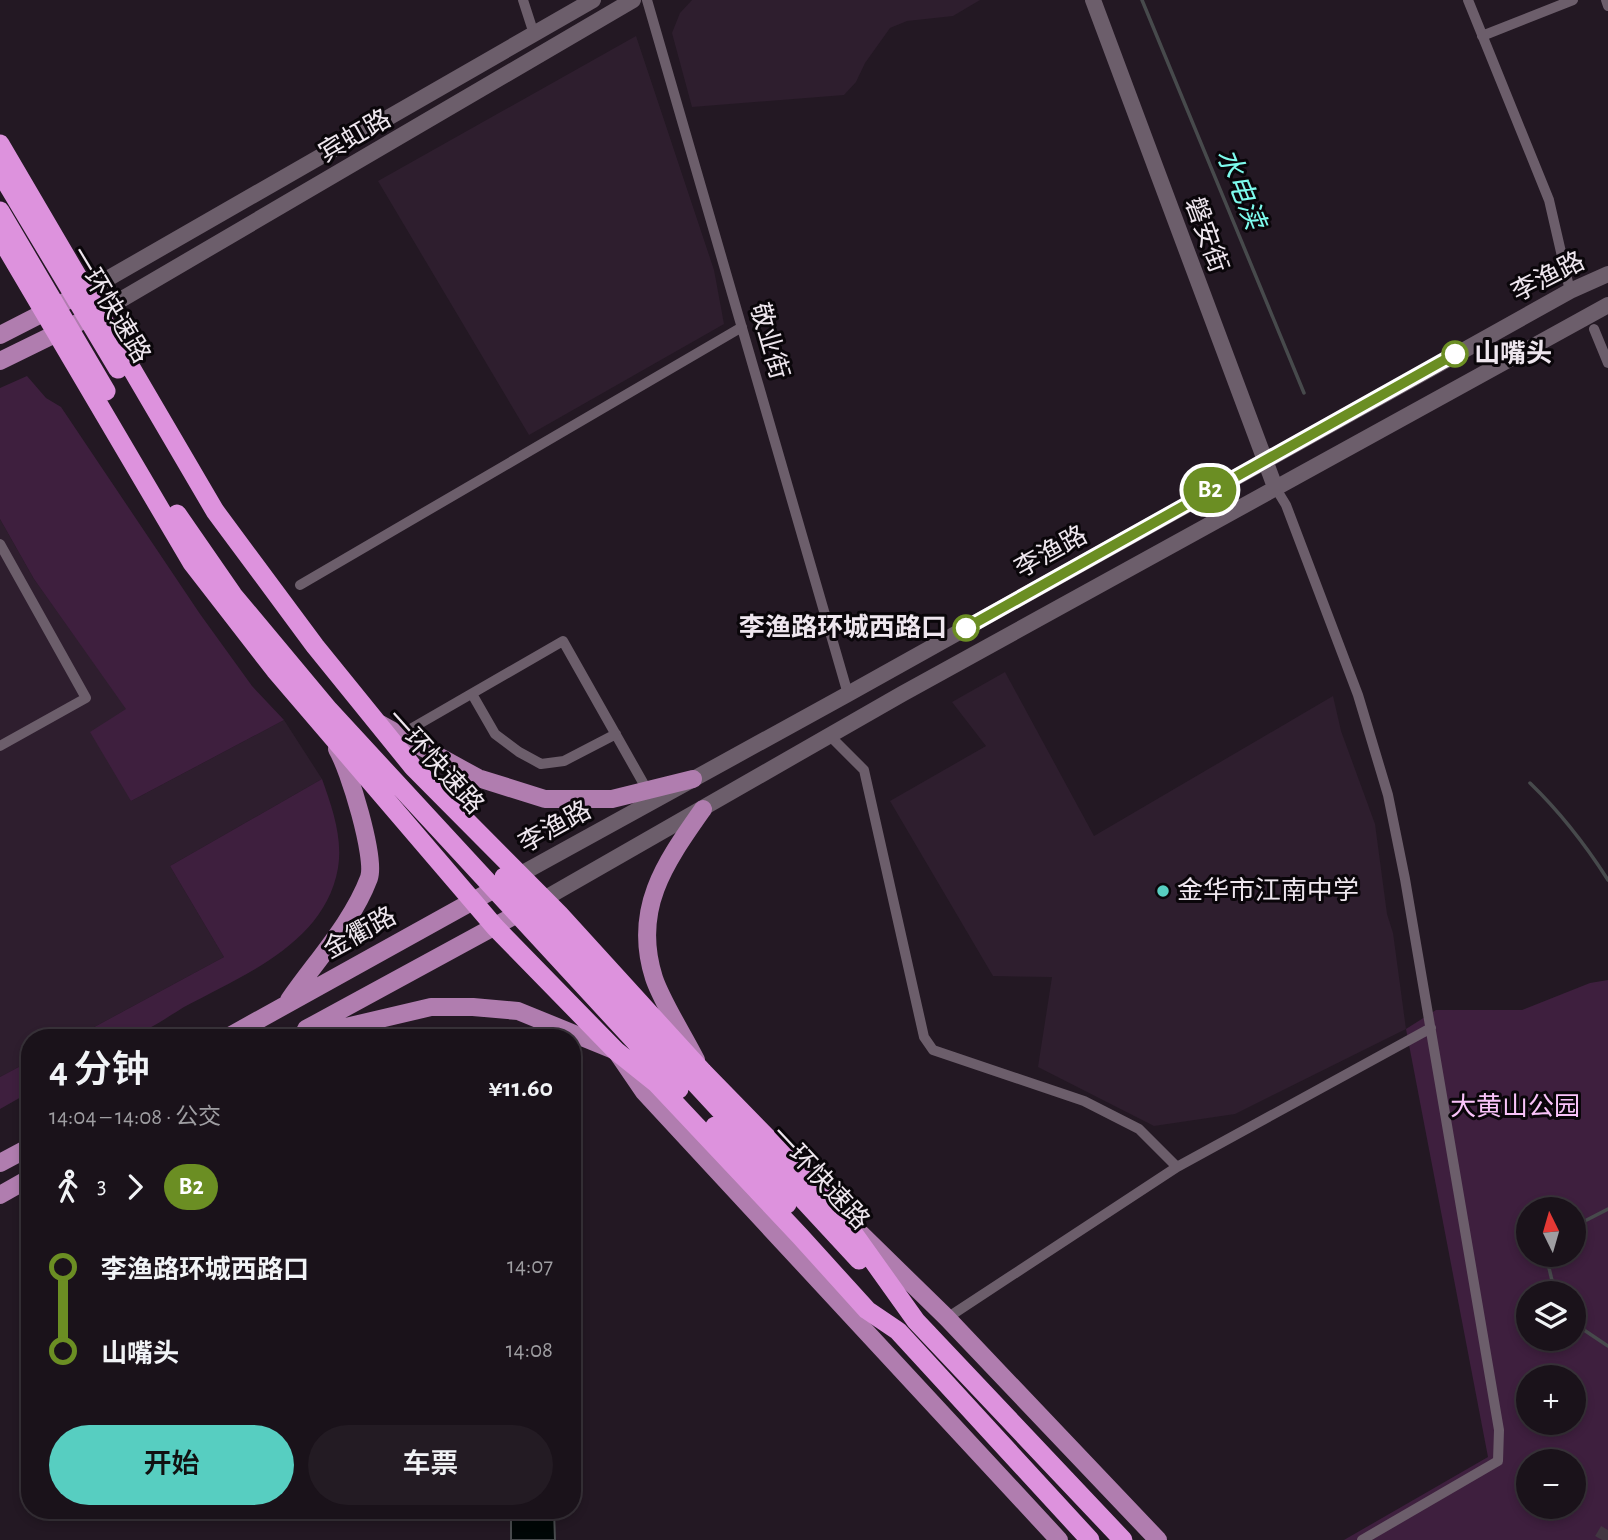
<!DOCTYPE html>
<html lang="zh">
<head>
<meta charset="utf-8">
<style>
	:root { --surface:#1a121a; --page:#231b23; --text:#f1f3f6; --muted:#9f9ea2; --line:#383239; --accent:#57cec1 }
	body { margin:0; font-family:"Alegreya Sans","Noto Sans SC",sans-serif; background:var(--page); color:var(--text); height:100vh; display:flex; flex-direction:column; font-size:26px; white-space:nowrap }
	* { box-sizing:border-box; margin:0 }
	p { font-size:23px; color:var(--muted) }
	.icon { flex:none; width:38px; height:38px; fill:none; stroke:currentColor; stroke-width:2; stroke-linecap:round; stroke-linejoin:round }
	.map { position:relative; flex:1; overflow:hidden }
	.sheet { position:absolute; left:21px; top:1029px; width:560px; height:490px; display:flex; flex-direction:column; background:var(--surface); border-radius:28px; box-shadow:0 4px 10px #0003,0 0 0 2px var(--line) }
	.sheet>* { flex:none }
	.badge { padding:0 14px; border-radius:23px; font-size:24px; line-height:46px }
	.needle { width:46px; rotate:355deg }
	.buttons { position:absolute; left:1516px; top:1197px; display:grid; gap:14px }
	.buttons a { display:grid; place-items:center; width:70px; height:70px; border-radius:50%; background:var(--surface); box-shadow:0 4px 10px #0003,0 0 0 2px var(--line); font-size:35px }
	.map>.badge { position:absolute; translate:-50% -50%; box-shadow:0 0 0 4px #fff }
	.legs { display:flex; align-items:center; gap:10px; height:77px; padding:0 28px; font-size:23px }
	.legs p { margin-inline-start:auto }
	.headline { display:flex; align-items:center; justify-content:space-between; height:119px; padding:0 28px }
	h1 { font-size:38px; font-weight:600; line-height:52px }
	.primary-button { display:flex; gap:14px; margin-top:auto; padding:14px 28px }
	.primary-button a { flex:1; height:80px; border-radius:42px; background:var(--accent); color:#111; font-size:28px; font-weight:600; line-height:80px; text-align:center }
	.primary-button a+a { background:var(--page); color:var(--text) }
	ul { padding:0 28px; list-style:none }
	li { display:flex; align-items:center; gap:24px; height:84px; font-size:26px }
	li i { display:grid; place-items:center; width:10px; height:100%; margin:0 9px; background:currentColor }
	li i::after { content:''; width:18px; height:18px; margin:-9px; border:5px solid; border-radius:50%; background:var(--surface) }
	li p { margin-inline-start:auto }
	li:first-child i { background:linear-gradient(#0000 50%,currentColor 0) }
	li:last-child i { background:linear-gradient(currentColor 50%,#0000 0) }
	.map>svg:first-child { display:block }
	.built { fill:#2e1e2e }
	.green { fill:#3e1f3e; fill-rule:evenodd }
	.water { fill:#000706; stroke:#474a4c; stroke-width:2 }
	.lines { fill:none; stroke-linecap:round; stroke-linejoin:round }
	.stream { stroke:#474a4c; stroke-width:3.5 }
	.secondary-tunnel { stroke:#413741; stroke-width:16; stroke-dasharray:16 8; stroke-linecap:butt }
	.street { stroke:#6c5e6b; stroke-width:10 }
	.secondary { stroke:#6c5e6b; stroke-width:16 }
	.primary { stroke:#b07daf; stroke-width:18 }
	.highway { stroke:#dd92dd; stroke-width:19 }
	.line-1-casing { stroke:#fff; stroke-width:16 }
	.line-1 { stroke:#6b8e23; stroke-width:10 }
	.stop-1-dot { fill:#fff; stroke:#6b8e23; stroke-width:3.5 }
	.poi-dot { fill:#57cec1; stroke:#0a060a; stroke-width:2.5 }
	.labels { text-anchor:middle; dominant-baseline:central; stroke-width:6; stroke-linejoin:round; paint-order:stroke }
	.street-label { font-size:26px; fill:#eee6ee; stroke:#0a060a }
	.stop-label { font-size:26px; font-weight:bold; fill:#eee6ee; stroke:#0a060a; text-anchor:start }
	.poi-label { font-size:26px; fill:#eee6ee; stroke:#0a060a; text-anchor:start }
	.park-label { font-size:26px; fill:#f9c3f9; stroke:#0a060a }
	.water-label { font-size:28px; font-style:italic; fill:#7dfbed; stroke:#0a060a }
</style>
</head>
<body>
<div class="map">
<svg width="1608" height="1540" viewBox="0 0 1608 1540">
	<rect width="100%" height="100%" fill="#231823"/>
	<path class="built" d="M 692,0 L 980,0 L 953,16 L 907,21 L 890,28 L 865,63 L 856,82 L 844,95 L 692,107 L 672,33 L 680,13 Z
		M 636,36 L 714,270 L 724,324 L 529,435 L 378,181 Z
		M 0,519 L 34,579 L 127,709 L 131,801 L 284,720 L 322,779 L 170,866 L 224,957 L 74,1038 L 30,1038 L 30,1061 L 0,1077 Z
		M 1005,672 L 1094,836 L 1333,696 L 1341,731 L 1375,824 L 1387,914 L 1393,933 L 1406,1029 L 1235,1114 L 1154,1126 L 1038,1067 L 1052,977 L 993,976 L 890,801 L 986,746 L 952,702 Z"/>
	<path class="green" d="M 27,376 L 46,398 L 61,407 L 200,614 L 252,686 L 284,720 L 131,801 L 90,732 L 126,709 L 34,579 L 0,519 L 0,388 Z
		M 322,779 C 332,807 343,838 338,868 C 325,943 244,975 184,1007 C 171,1015 141,1035 128,1038 C 111,1041 91,1038 74,1038 L 224,957 L 170,866 Z
		M 1608,980 L 1608,1540 L 1344,1540 L 1488,1457 L 1406,1029 L 1436,1010 L 1522,1010 L 1590,983 ZM 1528,1209 L 1573,1209 L 1573,1255 L 1528,1255 ZM 1528,1293 L 1573,1293 L 1573,1339 L 1528,1339 ZM 1528,1377 L 1573,1377 L 1573,1423 L 1528,1423 ZM 1528,1461 L 1573,1461 L 1573,1507 L 1528,1507 Z
		M 30,1061 L 30,1092 L 0,1109 L 0,1077 Z"/>
	<path class="water" d="M 511,1510 L 554,1510 L 555,1540 L 511,1540 Z"/>
	<g class="lines">
		<path class="stream" d="M 1142,0 L 1304,393
			M 1530,783 C 1561,813 1585,844 1608,880
			M 1573,1227 L 1608,1209
			M 1554,1255 L 1549,1268 L 1555,1293
			M 1573,1319 L 1584,1330 L 1608,1346"/>
		<path class="secondary-tunnel" d="M 1602,1540 L 1608,1530"/>
		<path class="street" d="M 523,0 L 534,34
			M 647,0 L 848,694
			M 1468,0 L 1549,200 L 1570,291
			M 1606,0 L 1608,6
			M 1482,36 L 1573,0
			M 1594,329 L 1608,363
			M 1275,487 L 1286,505 L 1358,695 L 1388,795 L 1405,879 L 1499,1430 L 1498,1461 L 1362,1540
			M 0,544 L 86,698 L 0,746
			M 300,585 L 742,327
			M 472,694 L 495,734 L 519,752 L 541,764 L 564,761 L 616,734
			M 400,735 L 563,641 L 650,795
			M 830,736 L 864,770 L 924,1037 L 933,1050 L 1084,1101 L 1139,1129 L 1177,1167
			M 947,1318 L 1177,1167 L 1431,1028"/>
		<path class="secondary" d="M 1093,0 L 1275,487
			M 88,290 L 593,0
			M 100,312 L 633,0
			M 519,875 L 848,694 L 1570,291 L 1608,274
			M 544,899 L 902,694 L 1608,305"/>
		<path class="primary" d="M 0,335 L 88,290
			M 0,361 L 100,312
			M 380,724 L 478,778 L 545,799 L 612,799 L 693,779
			M 289,1000 C 316,961 352,923 369,878 C 376,858 349,769 337,749
			M 306,1029 L 530,907
			M 226,1038 L 507,882
			M 299,1038 L 431,1007 L 473,1007 L 518,1011 L 616,1051 L 644,1092 L 1059,1540
			M 696,1060 C 684,1036 662,1002 654,978 C 632,909 665,863 703,809
			M 0,1163 L 30,1147
			M 0,1195 L 30,1178
			M 861,1234 L 947,1318 L 1158,1540"/>
		<path class="highway" d="M 0,144 L 215,511 L 315,646 L 413,767 L 559,914 L 703,1072 L 834,1206 L 916,1321 L 1123,1540
			M 0,172 L 118,369
			M 0,211 L 106,391
			M 0,237 L 192,563 L 275,670 L 495,927 L 616,1051 L 656,1083 L 800,1236 L 867,1310 L 898,1331 L 1090,1540
			M 177,514 L 233,595 L 329,710 L 679,1089
			M 504,877 L 859,1260
			M 715,1126 L 787,1204"/>
	</g>
	<g class="lines">
		<defs>
			<path id="line-1" d="M 966,628 L 1455,354"/>
		</defs>
		<use href="#line-1" class="line-1-casing"/>
		<use href="#line-1" class="line-1"/>
	</g>
	<g class="stop-1-dot">
		<circle cx="1455" cy="354" r="12"/>
		<circle cx="966" cy="628" r="12"/>
	</g>
	<circle class="poi-dot" cx="1163" cy="891" r="7"/>
	<g class="labels">
		<g class="street-label">
			<text transform="translate(355 136) rotate(-30)">宾虹路</text>
			<text transform="translate(1206 235) rotate(70)">磐安街</text>
			<text transform="translate(1548 277) rotate(-27)">李渔路</text>
			<text transform="translate(110 305) rotate(59)">一环快速路</text>
			<text transform="translate(769 341) rotate(74)">敬业街</text>
			<text transform="translate(1051 552) rotate(-29)">李渔路</text>
			<text transform="translate(435 762) rotate(48)">一环快速路</text>
			<text transform="translate(555 827) rotate(-29)">李渔路</text>
			<text transform="translate(360 933) rotate(-29)">金衢路</text>
			<text transform="translate(820 1178) rotate(47)">一环快速路</text>
		</g>
		<g class="stop-label">
			<text x="1474" y="354">山嘴头</text>
			<text x="947" y="628" text-anchor="end">李渔路环城西路口</text>
		</g>
		<g class="poi-label">
			<text x="1177" y="891">金华市江南中学</text>
		</g>
		<g class="park-label">
			<text x="1515" y="1107">大黄山公园</text>
		</g>
		<g class="water-label">
			<text transform="translate(1240 189) rotate(68)">水电渎</text>
		</g>
	</g>
</svg>
<div class="buttons">
<a><svg class="needle" viewBox="-14 -14 28 28"><path d="M0-13l5 13h-10z" fill="#e53935"/><path d="M0 13l5-13h-10z" fill="#9f9ea2"/></svg></a>
<a><svg class="icon" aria-label="layers" viewBox="0 0 24 24"><path d="M12 4l9 5-9 5-9-5zM3 14l9 5 9-5"/></svg></a>
<a>+</a>
<a>−</a>
</div>
<b class="badge" style="left:1210px;top:490px;background:#6b8e23;color:#fff">B2</b>
<section class="sheet">
<div class="headline"><div><h1>4 分钟</h1><p>14:04 – 14:08 · 公交</p></div><b>¥11.60</b></div>
<div class="legs"><svg class="icon" aria-label="walk" viewBox="0 0 24 24"><circle cx="13" cy="4" r="2"/><path d="M13 8l-2 6 4 7M11 14l-3 7M7 12l3-4h3l4 4"/></svg>3<svg class="icon" aria-label="forward" viewBox="0 0 24 24"><path d="M9 5l7 7-7 7"/></svg><b class="badge" style="background:#6b8e23;color:#fff">B2</b></div>
<ul>
<li><i style="color:#6b8e23"></i><b>李渔路环城西路口</b><p>14:07</p></li>
<li><i style="color:#6b8e23"></i><b>山嘴头</b><p>14:08</p></li>
</ul>
<div class="primary-button"><a>开始</a><a>车票</a></div>
</section>
</div>
</body>
</html>
